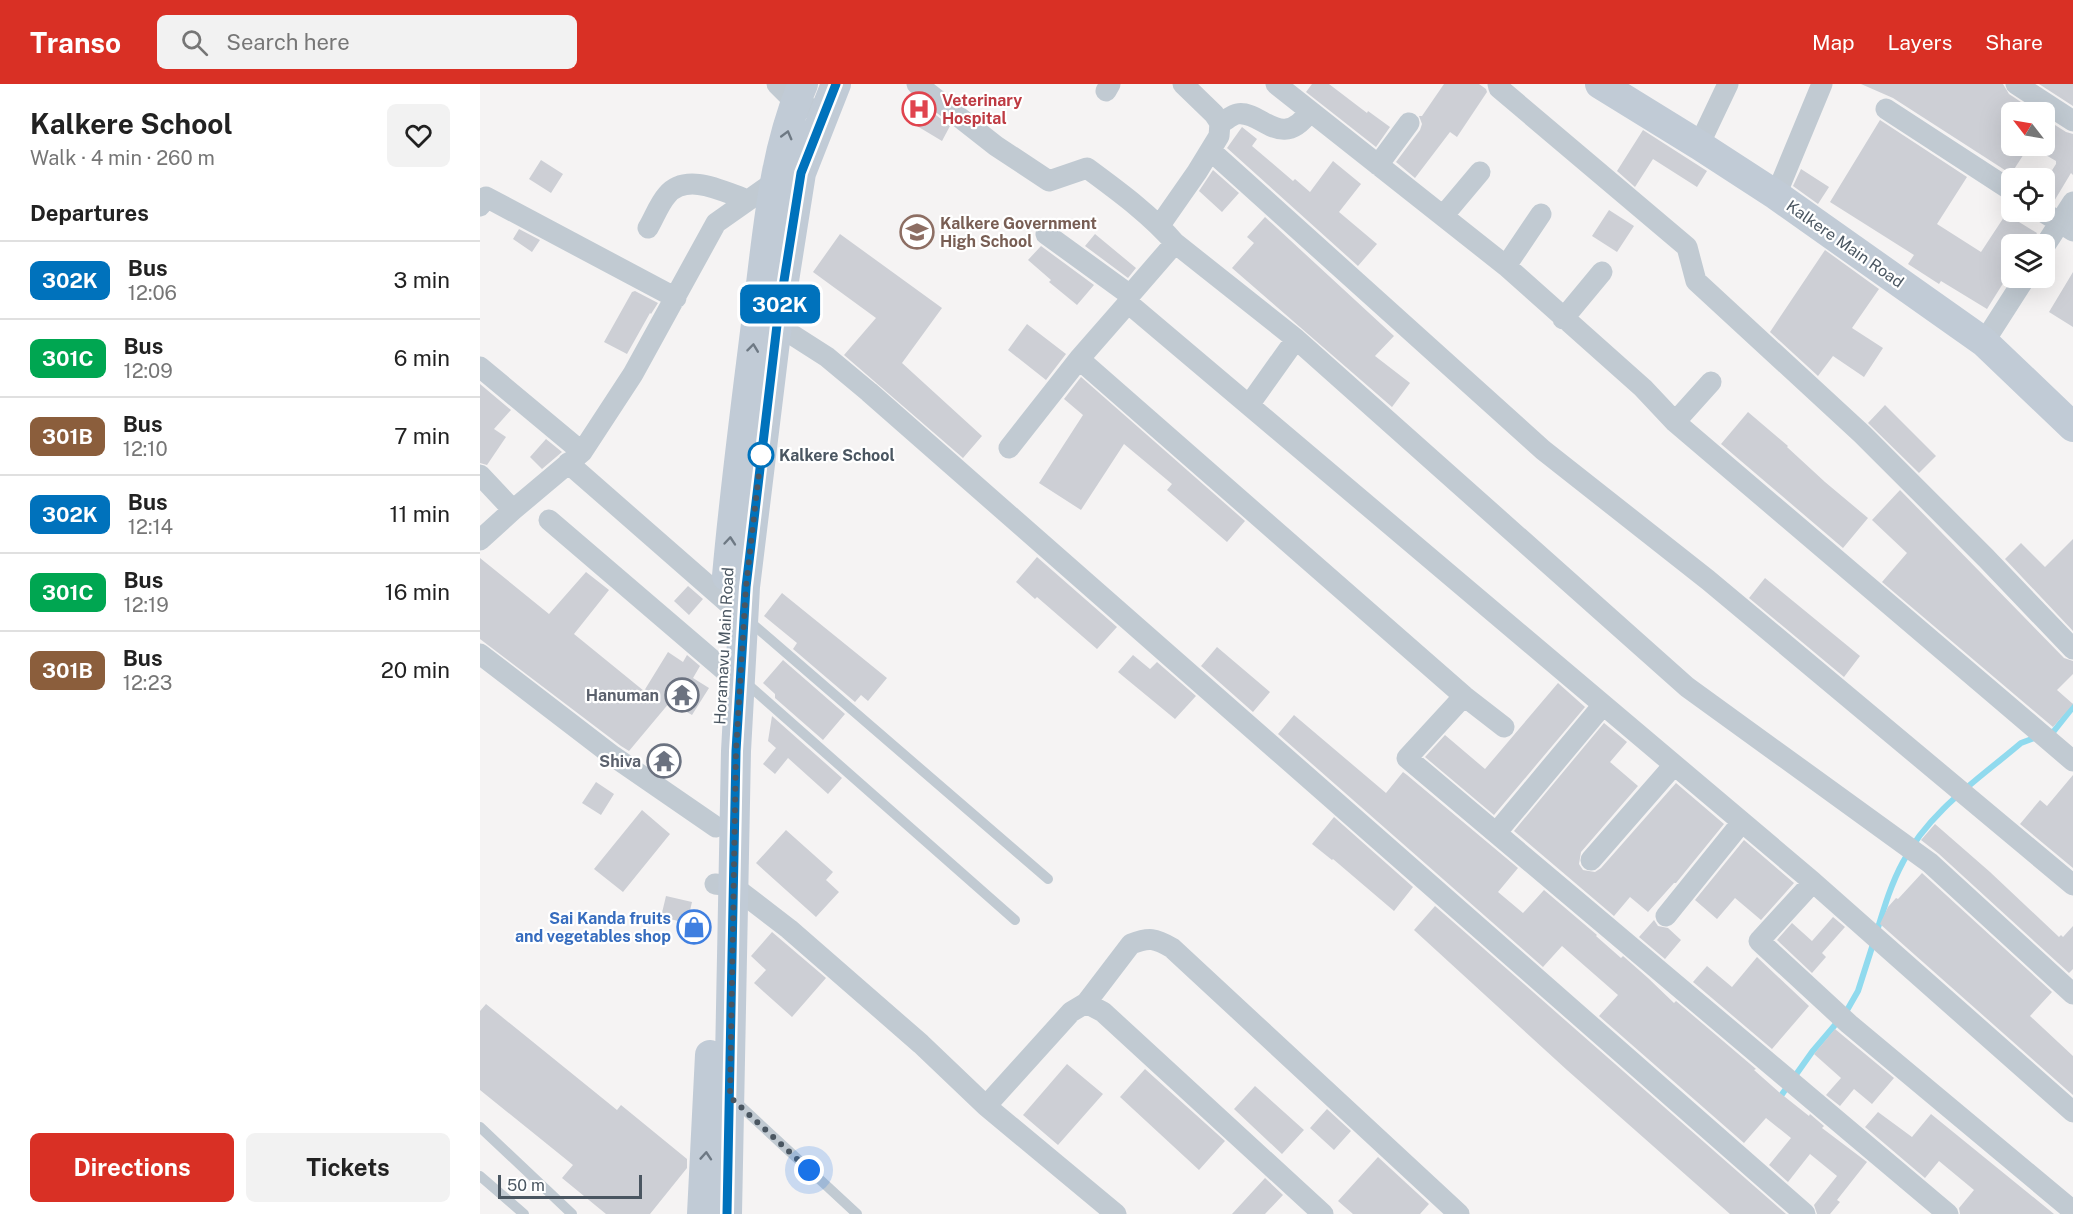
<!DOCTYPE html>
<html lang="en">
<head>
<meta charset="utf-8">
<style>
	:root { --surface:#fff; --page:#f2f2f2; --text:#222; --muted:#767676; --line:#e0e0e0; --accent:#d93025 }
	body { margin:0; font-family:"Public Sans",sans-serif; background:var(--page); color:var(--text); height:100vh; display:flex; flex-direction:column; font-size:22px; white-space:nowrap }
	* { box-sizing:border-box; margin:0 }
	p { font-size:20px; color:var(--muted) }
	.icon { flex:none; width:33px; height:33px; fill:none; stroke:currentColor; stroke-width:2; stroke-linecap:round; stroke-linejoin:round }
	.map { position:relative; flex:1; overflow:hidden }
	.side { display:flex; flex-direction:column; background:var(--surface); width:480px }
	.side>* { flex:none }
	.badge { padding:0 12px; border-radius:9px; font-size:21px; line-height:39px }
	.needle { width:39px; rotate:301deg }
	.buttons { position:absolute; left:1521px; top:18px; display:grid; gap:12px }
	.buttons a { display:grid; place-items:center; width:54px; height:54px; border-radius:9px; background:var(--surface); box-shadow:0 6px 24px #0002; font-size:30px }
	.scale { position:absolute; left:18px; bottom:15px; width:144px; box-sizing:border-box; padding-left:6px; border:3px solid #4a5661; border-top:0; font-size:16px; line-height:21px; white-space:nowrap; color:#4a5661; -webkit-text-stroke:4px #fff; paint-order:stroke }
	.you { position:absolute; width:30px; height:30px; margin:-15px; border:4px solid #fff; border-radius:50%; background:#1a73e8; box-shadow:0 0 0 9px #1a73e833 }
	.map>.badge { position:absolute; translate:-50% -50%; box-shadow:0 0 0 3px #fff }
	h2 { padding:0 30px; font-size:22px; line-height:54px }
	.round { display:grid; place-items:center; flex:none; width:63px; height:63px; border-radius:9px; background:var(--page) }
	.head { display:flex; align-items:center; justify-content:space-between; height:102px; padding:0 30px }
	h1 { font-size:28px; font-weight:700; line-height:45px }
	.cta { display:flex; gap:12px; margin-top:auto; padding:12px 30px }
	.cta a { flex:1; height:69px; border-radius:9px; background:var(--accent); color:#fff; font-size:24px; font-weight:700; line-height:69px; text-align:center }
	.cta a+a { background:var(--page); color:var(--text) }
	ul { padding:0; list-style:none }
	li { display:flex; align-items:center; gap:18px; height:78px; padding:0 30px; border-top:2px solid var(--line) }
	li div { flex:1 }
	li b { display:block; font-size:22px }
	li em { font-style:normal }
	li .badge { min-width:66px; font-weight:700; text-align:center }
	header { display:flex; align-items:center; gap:36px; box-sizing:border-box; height:84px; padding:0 30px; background:var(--accent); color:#fff }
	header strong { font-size:28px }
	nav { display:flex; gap:33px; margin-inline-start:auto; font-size:21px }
	.search { width:420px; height:54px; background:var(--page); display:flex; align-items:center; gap:15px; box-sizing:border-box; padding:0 21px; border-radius:9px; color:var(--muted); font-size:22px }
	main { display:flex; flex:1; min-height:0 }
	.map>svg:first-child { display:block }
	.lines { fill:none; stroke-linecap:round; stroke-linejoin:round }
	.stream { stroke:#90daee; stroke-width:6 }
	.building { fill:#cdcfd5 }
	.lane { stroke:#c1cad2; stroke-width:10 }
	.street { stroke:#c1cad2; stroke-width:21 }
	.secondary { stroke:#c1cbd6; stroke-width:30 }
	.oneway { stroke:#6e7984 }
	.line-casing { stroke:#fff; stroke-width:14 }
	.line { stroke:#0072bc; stroke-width:9 }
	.walk { stroke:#4a5661; stroke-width:6; stroke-dasharray:0 10.8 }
	.stop-dot { fill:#fff; stroke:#0072bc; stroke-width:3 }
	.labels { text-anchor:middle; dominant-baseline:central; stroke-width:4.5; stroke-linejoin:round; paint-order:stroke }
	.health-label { font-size:16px; font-weight:bold; fill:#be3a42; stroke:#fff; text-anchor:start }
	.education-label { font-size:16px; font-weight:bold; fill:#785e54; stroke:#fff; text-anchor:start }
	.street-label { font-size:16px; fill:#4a5661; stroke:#fff }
	.stop-label { font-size:16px; font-weight:bold; fill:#4a5661; stroke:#fff; text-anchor:start }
	.worship-label { font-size:16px; font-weight:bold; fill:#5b616d; stroke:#fff; text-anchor:end }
	.shop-label { font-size:16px; font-weight:bold; fill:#366cbe; stroke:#fff; text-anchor:end }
</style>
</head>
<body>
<header>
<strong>Transo</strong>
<div class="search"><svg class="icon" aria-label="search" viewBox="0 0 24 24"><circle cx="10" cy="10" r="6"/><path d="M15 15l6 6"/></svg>Search here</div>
<nav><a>Map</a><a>Layers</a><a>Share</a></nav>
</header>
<main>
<section class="side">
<div class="head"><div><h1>Kalkere School</h1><p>Walk · 4 min · 260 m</p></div><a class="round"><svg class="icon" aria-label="heart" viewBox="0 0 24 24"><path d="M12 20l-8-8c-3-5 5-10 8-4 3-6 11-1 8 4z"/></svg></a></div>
<h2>Departures</h2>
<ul>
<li><span class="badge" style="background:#0072bc;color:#fff">302K</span><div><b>Bus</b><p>12:06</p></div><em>3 min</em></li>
<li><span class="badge" style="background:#00a651;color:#fff">301C</span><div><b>Bus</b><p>12:09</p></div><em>6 min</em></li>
<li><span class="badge" style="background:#8b5e3c;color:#fff">301B</span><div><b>Bus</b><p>12:10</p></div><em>7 min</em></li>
<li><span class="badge" style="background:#0072bc;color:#fff">302K</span><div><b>Bus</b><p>12:14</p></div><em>11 min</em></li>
<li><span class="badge" style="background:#00a651;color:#fff">301C</span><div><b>Bus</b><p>12:19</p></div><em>16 min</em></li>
<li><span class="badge" style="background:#8b5e3c;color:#fff">301B</span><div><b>Bus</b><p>12:23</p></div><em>20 min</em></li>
</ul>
<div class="cta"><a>Directions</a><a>Tickets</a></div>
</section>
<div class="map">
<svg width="1593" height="1130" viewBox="0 0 1593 1130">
	<rect width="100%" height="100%" fill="#f5f3f3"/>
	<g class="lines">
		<path class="stream" d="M 1566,650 L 1574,647 L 1593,623
			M 1397,847 C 1404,824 1411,800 1423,778 C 1448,728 1500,694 1541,659 L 1557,653
			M 1298,1016 L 1332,968 L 1366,928 L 1378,907 L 1394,857"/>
	</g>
	<path class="building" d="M 832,0 L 849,0 L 887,29 L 888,27 L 910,43 L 896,63 L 826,8 Z
		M 964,0 L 999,0 L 1006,5 L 1007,8 L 977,53 L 970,48 L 935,94 L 916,78 L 940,46 L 942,40 L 939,32 L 942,32 Z
		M 1381,0 L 1523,0 L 1529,10 L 1556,28 L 1532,28 L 1532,62 L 1549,62 L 1531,90 L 1413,14 Z
		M 1559,0 L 1593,0 L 1593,22 Z
		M 447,24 L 470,42 L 462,57 L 437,42 Z
		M 1564,34 L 1586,48 L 1593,50 L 1593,91 L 1591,89 L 1573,119 L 1564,115 L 1564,99 L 1576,80 L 1576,77 L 1564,70 Z
		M 1400,36 L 1487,93 L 1457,140 L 1501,168 L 1526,130 L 1557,149 L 1550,160 L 1532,160 L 1532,185 L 1507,225 L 1461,197 L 1459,200 L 1428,180 L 1434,171 L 1350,118 Z
		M 762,43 L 777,55 L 772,62 L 813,97 L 815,95 L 830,108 L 853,77 L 881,100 L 859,128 L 897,160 L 878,182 L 747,64 Z
		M 1163,46 L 1227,87 L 1217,103 L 1173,75 L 1155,103 L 1137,87 Z
		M 61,76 L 83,90 L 71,109 L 49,95 Z
		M 1321,85 L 1349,103 L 1338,120 L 1313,102 Z
		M 733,86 L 759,109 L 742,128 L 719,107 Z
		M 1129,126 L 1154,142 L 1137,168 L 1112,152 Z
		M 785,133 L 914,252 L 895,272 L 930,299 L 912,323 L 752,184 L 774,159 L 767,153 Z
		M 39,145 L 60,156 L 52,168 L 33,155 Z
		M 360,150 L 462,224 L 422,279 L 502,352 L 483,374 L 364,271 L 396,234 L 333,188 Z
		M 615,150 L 656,184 L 648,194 L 605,162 Z
		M 561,162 L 614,201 L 597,221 L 569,198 L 571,196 L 548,176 Z
		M 1345,166 L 1399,205 L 1372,244 L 1403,264 L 1384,293 L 1353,272 L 1338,292 L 1290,248 Z
		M 1593,188 L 1593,243 L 1569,228 Z
		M 155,207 L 178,219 L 171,230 L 170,229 L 147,270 L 124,258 L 152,208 Z
		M 547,240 L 586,270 L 566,296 L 528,266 Z
		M 601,293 L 765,437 L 747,458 L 687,406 L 692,400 L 644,360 L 601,426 L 559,399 L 603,331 L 584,315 Z
		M 0,300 L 31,326 L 14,345 L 26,353 L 7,381 L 0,379 Z
		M 1405,321 L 1456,372 L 1439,389 L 1388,339 Z
		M 1268,328 L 1308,362 L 1307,363 L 1345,398 L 1388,434 L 1363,464 L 1241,360 Z
		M 66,355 L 82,368 L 62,385 L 50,373 Z
		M 1420,406 L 1584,574 L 1593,577 L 1593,590 L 1577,606 L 1593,620 L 1573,643 L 1402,498 L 1427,469 L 1392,436 Z
		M 1593,455 L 1593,547 L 1525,475 L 1541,459 L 1565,483 Z
		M 557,473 L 637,543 L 617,565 L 557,513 L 555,515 L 536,498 Z
		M 0,474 L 69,530 L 106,488 L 129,506 L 94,550 L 164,607 L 188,568 L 203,578 L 207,571 L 220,582 L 213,594 L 229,604 L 212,631 L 190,618 L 149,667 L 141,662 L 0,555 Z
		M 1285,494 L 1380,572 L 1364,593 L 1269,514 Z
		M 208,502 L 223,515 L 209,531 L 194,517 Z
		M 302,509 L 407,594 L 388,617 L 381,611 L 375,618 L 313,565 L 317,559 L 284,532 Z
		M 737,563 L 790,608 L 773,628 L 721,582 Z
		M 653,571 L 670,585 L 677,578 L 716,612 L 695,635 L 638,588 Z
		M 303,576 L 365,630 L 343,656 L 295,614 L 295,610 L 283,599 Z
		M 1078,599 L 1105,623 L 1014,731 L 945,673 L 965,651 L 1005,685 Z
		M 814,631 L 906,709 L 923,688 L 927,691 L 1038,784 L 1018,808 L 1043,829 L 1064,806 L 1117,851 L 1116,852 L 1141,874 L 1143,872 L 1168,894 L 1194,919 L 1196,917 L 1276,985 L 1274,986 L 1300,1009 L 1329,1032 L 1330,1030 L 1344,1042 L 1342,1044 L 1387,1078 L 1357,1116 L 1360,1118 L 1350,1130 L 1337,1130 L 1334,1121 L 1357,1092 L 1330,1070 L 1308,1098 L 1289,1081 L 1311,1054 L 1286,1034 L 1264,1059 L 1119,932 L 1138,911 L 1082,862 L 1063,883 L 798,650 Z
		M 292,632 L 362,694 L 348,710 L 308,674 L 295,690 L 283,680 L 296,664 L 288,657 Z
		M 1124,639 L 1147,658 L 1130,678 L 1158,702 L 1101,768 L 1099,780 L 1103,786 L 1115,788 L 1121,784 L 1196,699 L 1244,740 L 1196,799 L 1194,799 L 1168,828 L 1150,813 L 1134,832 L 1034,747 Z
		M 1593,691 L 1593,784 L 1540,740 L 1560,716 L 1567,722 Z
		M 116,698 L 134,710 L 121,731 L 102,719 Z
		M 162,726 L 190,750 L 143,808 L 114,785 Z
		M 854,733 L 933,803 L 914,827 L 853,775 L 852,776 L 832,760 Z
		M 1455,740 L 1510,788 L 1579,853 L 1581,851 L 1583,853 L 1593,842 L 1593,885 L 1589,889 L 1459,770 L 1441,756 Z
		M 306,746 L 353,788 L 346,796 L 359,808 L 336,833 L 276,779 Z
		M 1264,756 L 1314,799 L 1281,836 L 1255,814 L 1237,835 L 1215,816 Z
		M 1442,789 L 1572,908 L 1550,932 L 1593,972 L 1593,1011 L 1400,840 L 1408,823 L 1416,814 L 1418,815 Z
		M 186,812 L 212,818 L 207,839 L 181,833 Z
		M 955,822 L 1306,1130 L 1250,1130 L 1087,986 L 934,846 Z
		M 1353,833 L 1365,843 L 1342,869 L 1346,873 L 1332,889 L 1297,856 L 1312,839 L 1332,857 Z
		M 1174,836 L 1178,842 L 1188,844 L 1201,856 L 1185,875 L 1159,853 Z
		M 292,848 L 346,894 L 312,933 L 274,899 L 286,886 L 271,872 Z
		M 1277,873 L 1329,922 L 1292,965 L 1213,898 L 1227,882 L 1252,903 Z
		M 6,920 L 137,1026 L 141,1021 L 207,1075 L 207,1084 L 170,1130 L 126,1130 L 82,1094 L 93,1081 L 0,1006 L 0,927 Z
		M 1355,945 L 1414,994 L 1392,1020 L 1374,1005 L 1360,1022 L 1346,1011 L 1361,994 L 1334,970 Z
		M 587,980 L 623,1010 L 578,1061 L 543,1031 Z
		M 665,985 L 745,1057 L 719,1086 L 640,1013 Z
		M 775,1002 L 824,1046 L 802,1070 L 754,1025 Z
		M 847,1025 L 871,1047 L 854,1066 L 830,1044 Z
		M 1398,1028 L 1432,1053 L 1451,1030 L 1574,1130 L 1480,1130 L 1479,1124 L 1494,1106 L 1459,1077 L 1445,1094 L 1385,1043 Z
		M 898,1073 L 949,1120 L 940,1130 L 873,1130 L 858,1117 Z
		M 785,1094 L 803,1111 L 785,1130 L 752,1130 Z"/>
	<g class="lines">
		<path class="lane" d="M 269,537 L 568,795
			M 265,598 L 535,836
			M 254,1016 L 377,1130
			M 0,1043 L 92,1130
			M 0,1092 L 44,1130"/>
		<path class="street" d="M 297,0 L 315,18 L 344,30
			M 437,0 L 516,62 L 569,97 L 607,84 C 638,107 670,130 695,159 L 816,255 L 1207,603 L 1450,779 L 1593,910
			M 796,0 L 1026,182 L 1163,304 L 1195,338 L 1593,677
			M 1018,0 L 1019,4 L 1207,163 L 1216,197 L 1382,350 L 1506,474 L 1593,565
			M 1536,0 L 1593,37
			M 626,7 L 630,0
			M 1406,25 L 1532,107
			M 740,39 C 745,37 752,31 757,30 C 781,25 801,69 830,27
			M 1219,61 L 1248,0
			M 731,67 L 1063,366 L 1228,496 L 1593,801
			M 898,81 L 929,39
			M 1296,111 L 1342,0
			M 0,122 L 6,113 L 196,214
			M 1563,128 L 1593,147
			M 963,132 L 1000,88
			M 680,141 L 717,88 L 739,52 L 740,39 L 734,30 L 703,0
			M 168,144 C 174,134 179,120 187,111 C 207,87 246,109 268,116
			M 566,150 L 650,211
			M 1564,163 L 1593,118
			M 1026,182 L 1061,130
			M 648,219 L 1333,798 L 1593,1028
			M 1083,235 L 1122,188
			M 297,241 L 347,273 L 389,308 L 1325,1130
			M 1504,258 L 1545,194
			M 599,275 L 984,612 L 1024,643
			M 0,283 L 102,368
			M 769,321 L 816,255
			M 1195,338 L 1231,298
			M 529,364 L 599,275 L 648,219 L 650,211 L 695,159
			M 88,379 L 264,533
			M 0,391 L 33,426 L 102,368 L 153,290 L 236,139 L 294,98 L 302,96
			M 69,436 L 243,585 L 260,594
			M 0,456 L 33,426
			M 0,570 L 133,672 L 236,743
			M 984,612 L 927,674 L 1468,1130
			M 1016,749 L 1123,621
			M 1111,776 L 1194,681
			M 1333,798 L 1279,857 L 1369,940 L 1593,1127
			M 235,800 L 253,802 L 309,845 L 441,960 L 506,1022 L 591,928 L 606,919 L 623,928 L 843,1130
			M 1186,832 L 1262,738
			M 606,919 L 651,860 C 669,853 675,854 692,864 L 979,1130
			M 506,1022 L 636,1130"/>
		<path class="secondary" d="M 1120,0 L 1219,61 L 1296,111 L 1504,258 L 1593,343
			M 247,492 C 255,402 267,313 278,224 C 288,148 293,70 323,0
			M 222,1130 L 230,971
			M 247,1130 L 256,667 L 265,503 L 297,241 L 321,89 L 356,0"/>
	</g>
	<defs><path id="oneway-chevron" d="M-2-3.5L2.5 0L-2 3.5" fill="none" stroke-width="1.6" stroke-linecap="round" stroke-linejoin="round" transform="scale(1.5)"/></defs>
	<g class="oneway">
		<use href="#oneway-chevron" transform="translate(307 51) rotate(-75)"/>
		<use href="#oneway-chevron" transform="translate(273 264) rotate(-83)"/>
		<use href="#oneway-chevron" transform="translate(250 457) rotate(-85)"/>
		<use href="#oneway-chevron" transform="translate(226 1072) rotate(-86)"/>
	</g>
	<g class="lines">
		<defs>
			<path id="line" d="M 247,1130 L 256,667 L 266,503 L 297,241 L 321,89 L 356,0"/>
		</defs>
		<use href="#line" class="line-casing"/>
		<use href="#line" class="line"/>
		<path class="walk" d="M 281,371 L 266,503 L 256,667 L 250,1013 L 329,1086"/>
	</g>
	<defs>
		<symbol id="hospital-ring" viewBox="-11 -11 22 22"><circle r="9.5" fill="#fff" stroke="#e0444e" stroke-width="1.5"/><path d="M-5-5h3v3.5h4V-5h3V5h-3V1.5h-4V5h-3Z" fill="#e0444e"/></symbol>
		<symbol id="school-ring" viewBox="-11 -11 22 22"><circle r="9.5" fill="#fff" stroke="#8d6e63" stroke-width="1.5"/><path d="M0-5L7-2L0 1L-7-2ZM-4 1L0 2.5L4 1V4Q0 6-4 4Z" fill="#8d6e63"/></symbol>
		<symbol id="temple-ring" viewBox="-11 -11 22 22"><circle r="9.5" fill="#fff" stroke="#6b7280" stroke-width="1.5"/><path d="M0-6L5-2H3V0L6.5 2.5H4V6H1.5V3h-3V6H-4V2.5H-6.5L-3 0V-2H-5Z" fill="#6b7280"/></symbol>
		<symbol id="shop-ring" viewBox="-11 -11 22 22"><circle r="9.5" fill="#fff" stroke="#3f7fe0" stroke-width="1.5"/><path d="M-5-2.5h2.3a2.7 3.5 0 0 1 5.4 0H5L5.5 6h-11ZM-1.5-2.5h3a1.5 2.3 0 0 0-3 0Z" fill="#3f7fe0"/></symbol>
	</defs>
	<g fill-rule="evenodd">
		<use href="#hospital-ring" x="420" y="6" width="38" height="38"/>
		<use href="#school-ring" x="418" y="129" width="38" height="38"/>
		<use href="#temple-ring" x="183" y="592" width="38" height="38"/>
		<use href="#temple-ring" x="165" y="658" width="38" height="38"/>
		<use href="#shop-ring" x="195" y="824" width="38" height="38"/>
	</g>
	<circle class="stop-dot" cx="281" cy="371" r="12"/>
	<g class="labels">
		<g class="health-label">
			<text x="462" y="16">Veterinary<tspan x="462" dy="18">Hospital</tspan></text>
		</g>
		<g class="education-label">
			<text x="460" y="139">Kalkere Government<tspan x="460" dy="18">High School</tspan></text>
		</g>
		<g class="street-label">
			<text transform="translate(1365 160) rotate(35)">Kalkere Main Road</text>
			<text transform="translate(244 562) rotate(-87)">Horamavu Main Road</text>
		</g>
		<g class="stop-label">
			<text x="299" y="371">Kalkere School</text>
		</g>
		<g class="worship-label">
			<text x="179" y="611">Hanuman</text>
			<text x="161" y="677">Shiva</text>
		</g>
		<g class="shop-label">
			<text x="191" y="834">Sai Kanda fruits<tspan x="191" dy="18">and vegetables shop</tspan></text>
		</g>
	</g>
</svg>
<div class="buttons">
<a><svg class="needle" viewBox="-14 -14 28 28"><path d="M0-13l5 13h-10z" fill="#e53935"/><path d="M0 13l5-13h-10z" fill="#767676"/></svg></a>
<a><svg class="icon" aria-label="locate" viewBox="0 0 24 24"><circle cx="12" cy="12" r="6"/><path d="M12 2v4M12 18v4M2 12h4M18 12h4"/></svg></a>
<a><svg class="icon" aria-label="layers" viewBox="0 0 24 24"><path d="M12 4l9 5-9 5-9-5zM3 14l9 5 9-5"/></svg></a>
</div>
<div class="scale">50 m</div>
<div class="you" style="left:329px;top:1086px"></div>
<b class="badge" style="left:300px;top:220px;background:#0072bc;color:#fff">302K</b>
</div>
</main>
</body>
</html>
